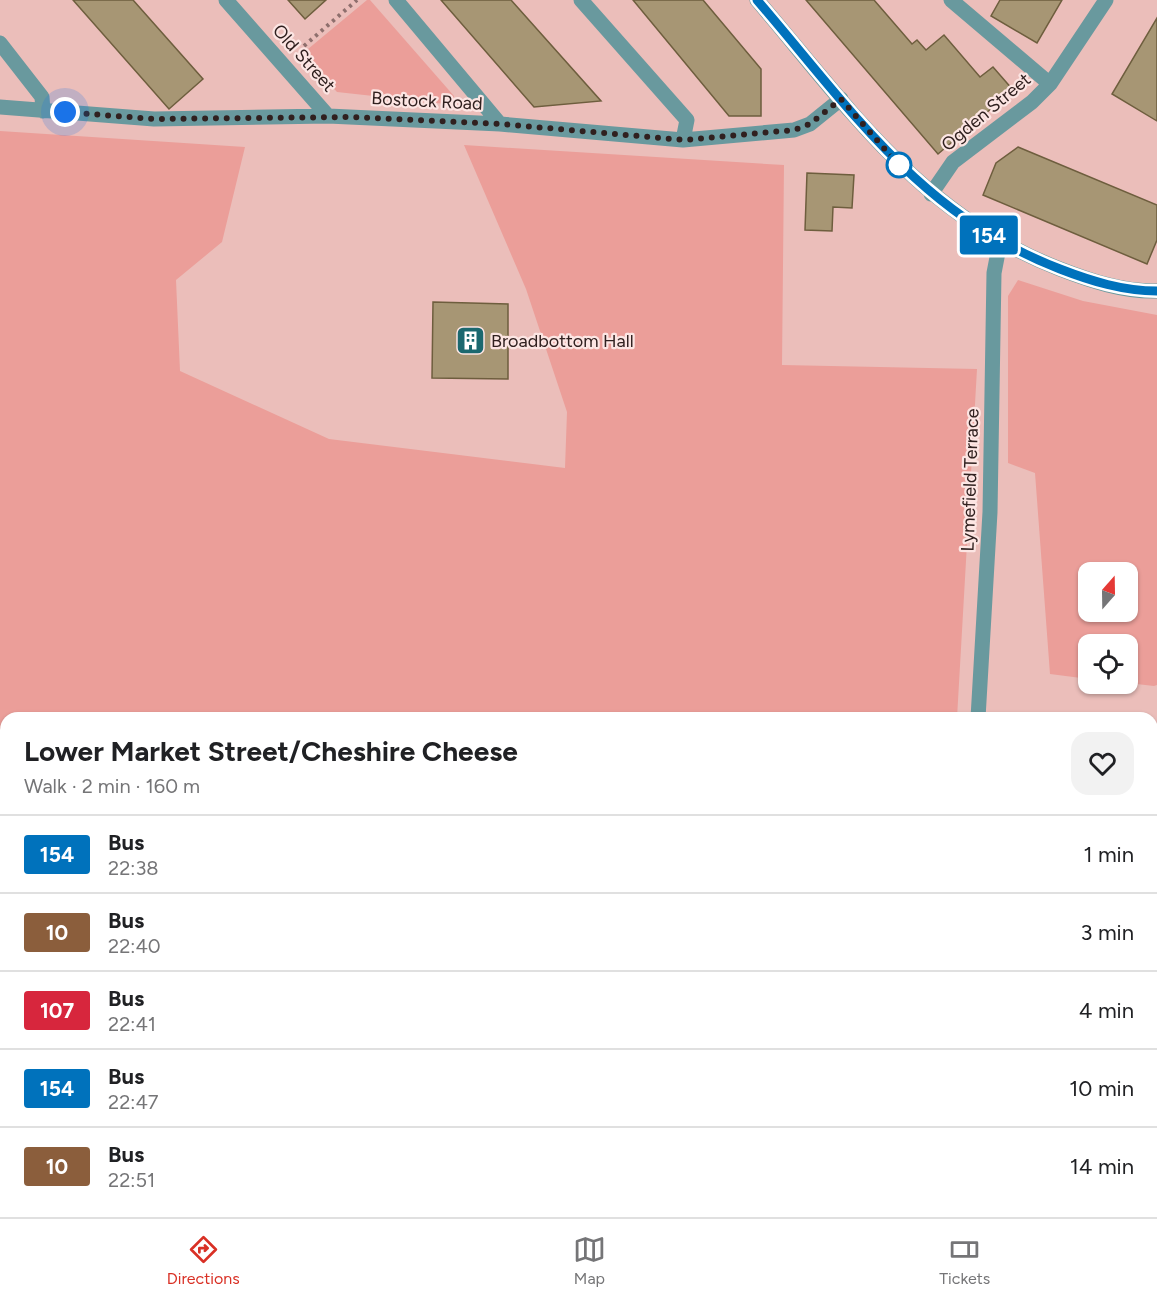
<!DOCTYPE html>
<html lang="en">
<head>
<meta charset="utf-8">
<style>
	:root { --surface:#fff; --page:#f2f2f2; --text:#202124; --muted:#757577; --line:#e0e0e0; --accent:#d93025 }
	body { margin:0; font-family:Figtree,sans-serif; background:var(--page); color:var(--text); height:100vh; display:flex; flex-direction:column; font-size:22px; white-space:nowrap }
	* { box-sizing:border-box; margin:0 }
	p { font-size:20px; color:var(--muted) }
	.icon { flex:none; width:33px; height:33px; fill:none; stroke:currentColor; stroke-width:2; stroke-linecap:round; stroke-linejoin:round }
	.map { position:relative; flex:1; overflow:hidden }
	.panel { position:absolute; left:0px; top:712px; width:1158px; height:506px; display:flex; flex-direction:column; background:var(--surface); border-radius:18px 18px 0 0; box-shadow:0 2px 4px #0004 }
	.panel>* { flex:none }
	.badge { padding:0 12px; border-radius:4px; font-size:21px; line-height:39px }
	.needle { width:39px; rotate:20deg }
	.buttons { position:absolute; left:1078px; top:562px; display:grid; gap:12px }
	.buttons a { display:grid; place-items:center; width:60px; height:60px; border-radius:12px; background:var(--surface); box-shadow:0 2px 4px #0004; font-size:30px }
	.you { position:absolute; width:30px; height:30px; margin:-15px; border:4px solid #fff; border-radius:50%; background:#1a73e8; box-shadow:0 0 0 9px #1a73e833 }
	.map>.badge { position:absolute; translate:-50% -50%; box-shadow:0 0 0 3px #fff }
	.round { display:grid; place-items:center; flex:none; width:63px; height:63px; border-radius:18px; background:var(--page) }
	.headline { display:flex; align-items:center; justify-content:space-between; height:102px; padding:0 24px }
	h1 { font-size:28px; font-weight:700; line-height:45px }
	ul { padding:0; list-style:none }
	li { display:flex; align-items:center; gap:18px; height:78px; padding:0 24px; border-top:2px solid var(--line) }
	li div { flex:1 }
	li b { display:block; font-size:22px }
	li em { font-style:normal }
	li .badge { min-width:66px; font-weight:700; text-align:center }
	.dock { display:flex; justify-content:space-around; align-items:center; height:84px; border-top:2px solid var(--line); background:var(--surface); font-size:16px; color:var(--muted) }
	.dock a { display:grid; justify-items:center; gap:3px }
	.dock .current { color:var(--accent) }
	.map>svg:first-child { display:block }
	.green { fill:#eb9e99; fill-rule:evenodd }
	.building { fill:#a79674; stroke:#6e5e3e; stroke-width:1.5 }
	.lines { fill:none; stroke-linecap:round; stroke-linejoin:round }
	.path { stroke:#8e6f6d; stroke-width:4; stroke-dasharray:3 4.5; stroke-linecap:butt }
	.minor { stroke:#69999e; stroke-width:15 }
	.line-casing { stroke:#fff; stroke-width:14 }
	.line { stroke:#0072bc; stroke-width:9 }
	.walk { stroke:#30201f; stroke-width:6; stroke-dasharray:0 10.8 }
	.stop-dot { fill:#fff; stroke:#0072bc; stroke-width:3 }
	.labels { text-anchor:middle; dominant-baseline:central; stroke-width:4.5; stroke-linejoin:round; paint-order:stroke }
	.street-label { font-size:18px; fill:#30201f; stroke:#fce5e3 }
	.poi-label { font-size:18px; fill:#30201f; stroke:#fce5e3; text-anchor:start }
</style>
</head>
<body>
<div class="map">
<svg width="1157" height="1217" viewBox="0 0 1157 1217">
	<rect width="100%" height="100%" fill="#ebbeba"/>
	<path class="green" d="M 367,0 L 370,0 L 454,96 L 453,101 L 446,104 L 337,92 L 302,54 Z
		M 0,131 L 245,147 L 222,242 L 176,280 L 180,371 L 329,439 L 565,468 L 567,412 L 526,289 L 464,145 L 784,165 L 782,365 L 977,369 L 957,718 L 6,718 L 6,1212 L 193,1212 L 189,1217 L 0,1217 Z
		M 1018,280 L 1083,301 L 1157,315 L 1157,685 L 1154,686 L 1128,683 L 1128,645 L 1089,645 L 1089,679 L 1050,674 L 1035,473 L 1008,463 L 1008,296 ZM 1089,573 L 1128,573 L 1128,612 L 1089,612 Z
		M 489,1212 L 552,1212 L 554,1217 L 506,1217 Z"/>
	<path class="building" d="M 73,0 L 133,0 L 203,79 L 169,109 Z
		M 288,0 L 326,0 L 305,19 Z
		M 441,0 L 511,0 L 601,101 L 534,107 Z
		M 633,0 L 703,0 L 761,69 L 761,116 L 729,116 Z
		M 806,0 L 874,0 L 912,44 L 917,40 L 926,50 L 944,35 L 980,77 L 993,67 L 1013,90 L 938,154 Z
		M 1000,0 L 1062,0 L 1037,43 L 991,16 Z
		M 1157,18 L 1157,121 L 1112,94 Z
		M 1018,147 L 1157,205 L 1157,240 L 1147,264 L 983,195 L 996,163 Z
		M 807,173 L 854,175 L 852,208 L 833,207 L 832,231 L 805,230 Z
		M 433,302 L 508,304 L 508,379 L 432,378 Z
		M 751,1212 L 835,1212 L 845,1217 L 748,1217 Z"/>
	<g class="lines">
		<path class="path" d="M 304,46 L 357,0
			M 0,854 L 6,856
			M 1152,975 L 1157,976"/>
		<path class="minor" d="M 226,0 L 328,116
			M 396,0 L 500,124
			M 581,0 L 687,120 L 683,140
			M 757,0 C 849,108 922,216 1060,269 C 1091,281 1124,292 1157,291
			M 951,0 L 1050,84
			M 0,43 L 42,97 L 43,111
			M 0,107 L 154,119 L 328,116 L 500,124 L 683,140 L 794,130 L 810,124 L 841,99
			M 931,194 L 953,162 L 1032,102 L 1050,84 L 1106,0
			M 978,718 L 990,512 L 994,273 L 1000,242
			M 1152,895 L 1157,895
			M 1152,1165 L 1157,1166
			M 958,1217 L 959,1212"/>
	</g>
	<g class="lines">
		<defs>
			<path id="line" d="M 757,0 C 850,108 921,216 1060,269 C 1091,281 1123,291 1157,291"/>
		</defs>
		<use href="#line" class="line-casing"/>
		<use href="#line" class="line"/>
		<path class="walk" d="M 65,112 L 154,119 L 350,117 L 501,124 L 684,140 L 794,130 L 810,124 L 841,99 L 903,170 L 899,165"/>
	</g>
	<defs>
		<symbol id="building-square" viewBox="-11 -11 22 22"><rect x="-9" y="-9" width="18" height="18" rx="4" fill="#1b686f" stroke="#fce5e3"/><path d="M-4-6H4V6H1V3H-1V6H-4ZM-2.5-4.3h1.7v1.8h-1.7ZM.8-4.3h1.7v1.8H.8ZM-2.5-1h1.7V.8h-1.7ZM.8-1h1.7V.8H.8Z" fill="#fff"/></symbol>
	</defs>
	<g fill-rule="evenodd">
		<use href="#building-square" x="454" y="324" width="33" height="33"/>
	</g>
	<circle class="stop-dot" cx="899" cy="165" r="12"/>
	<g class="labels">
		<g class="street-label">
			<text transform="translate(304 58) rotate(48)">Old Street</text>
			<text transform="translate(427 101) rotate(3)">Bostock Road</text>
			<text transform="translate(986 112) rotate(-40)">Ogden Street</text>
			<text transform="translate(970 480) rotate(-88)">Lymefield Terrace</text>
		</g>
		<g class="poi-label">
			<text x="491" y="341">Broadbottom Hall</text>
		</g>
	</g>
</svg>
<div class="buttons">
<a><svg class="needle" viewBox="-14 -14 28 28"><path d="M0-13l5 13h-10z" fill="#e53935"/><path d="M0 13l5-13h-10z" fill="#757577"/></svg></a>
<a><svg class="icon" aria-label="locate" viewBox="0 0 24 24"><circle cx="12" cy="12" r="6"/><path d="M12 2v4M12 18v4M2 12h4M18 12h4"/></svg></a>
</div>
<div class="you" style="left:65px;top:112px"></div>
<b class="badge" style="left:989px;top:235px;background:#0072bc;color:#fff">154</b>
<section class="panel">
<div class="headline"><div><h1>Lower Market Street/Cheshire Cheese</h1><p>Walk · 2 min · 160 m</p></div><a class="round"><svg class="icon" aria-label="heart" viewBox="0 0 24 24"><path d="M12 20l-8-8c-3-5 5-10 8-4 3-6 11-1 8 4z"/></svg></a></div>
<ul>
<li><span class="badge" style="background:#0072bc;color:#fff">154</span><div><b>Bus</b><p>22:38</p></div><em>1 min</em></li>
<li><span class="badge" style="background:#8b5e3c;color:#fff">10</span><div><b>Bus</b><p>22:40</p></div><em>3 min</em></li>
<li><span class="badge" style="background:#d7263d;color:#fff">107</span><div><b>Bus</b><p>22:41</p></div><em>4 min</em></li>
<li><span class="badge" style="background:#0072bc;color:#fff">154</span><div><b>Bus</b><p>22:47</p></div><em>10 min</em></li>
<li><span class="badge" style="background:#8b5e3c;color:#fff">10</span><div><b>Bus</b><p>22:51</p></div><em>14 min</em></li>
</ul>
</section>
</div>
<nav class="dock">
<a class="current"><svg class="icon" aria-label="directions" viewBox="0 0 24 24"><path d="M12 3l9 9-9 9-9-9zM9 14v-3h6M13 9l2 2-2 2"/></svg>Directions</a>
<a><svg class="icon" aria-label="map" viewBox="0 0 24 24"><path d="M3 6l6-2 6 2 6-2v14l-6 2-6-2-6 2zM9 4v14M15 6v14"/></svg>Map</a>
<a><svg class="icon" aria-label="tickets" viewBox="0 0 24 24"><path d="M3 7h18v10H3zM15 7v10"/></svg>Tickets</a>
</nav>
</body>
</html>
